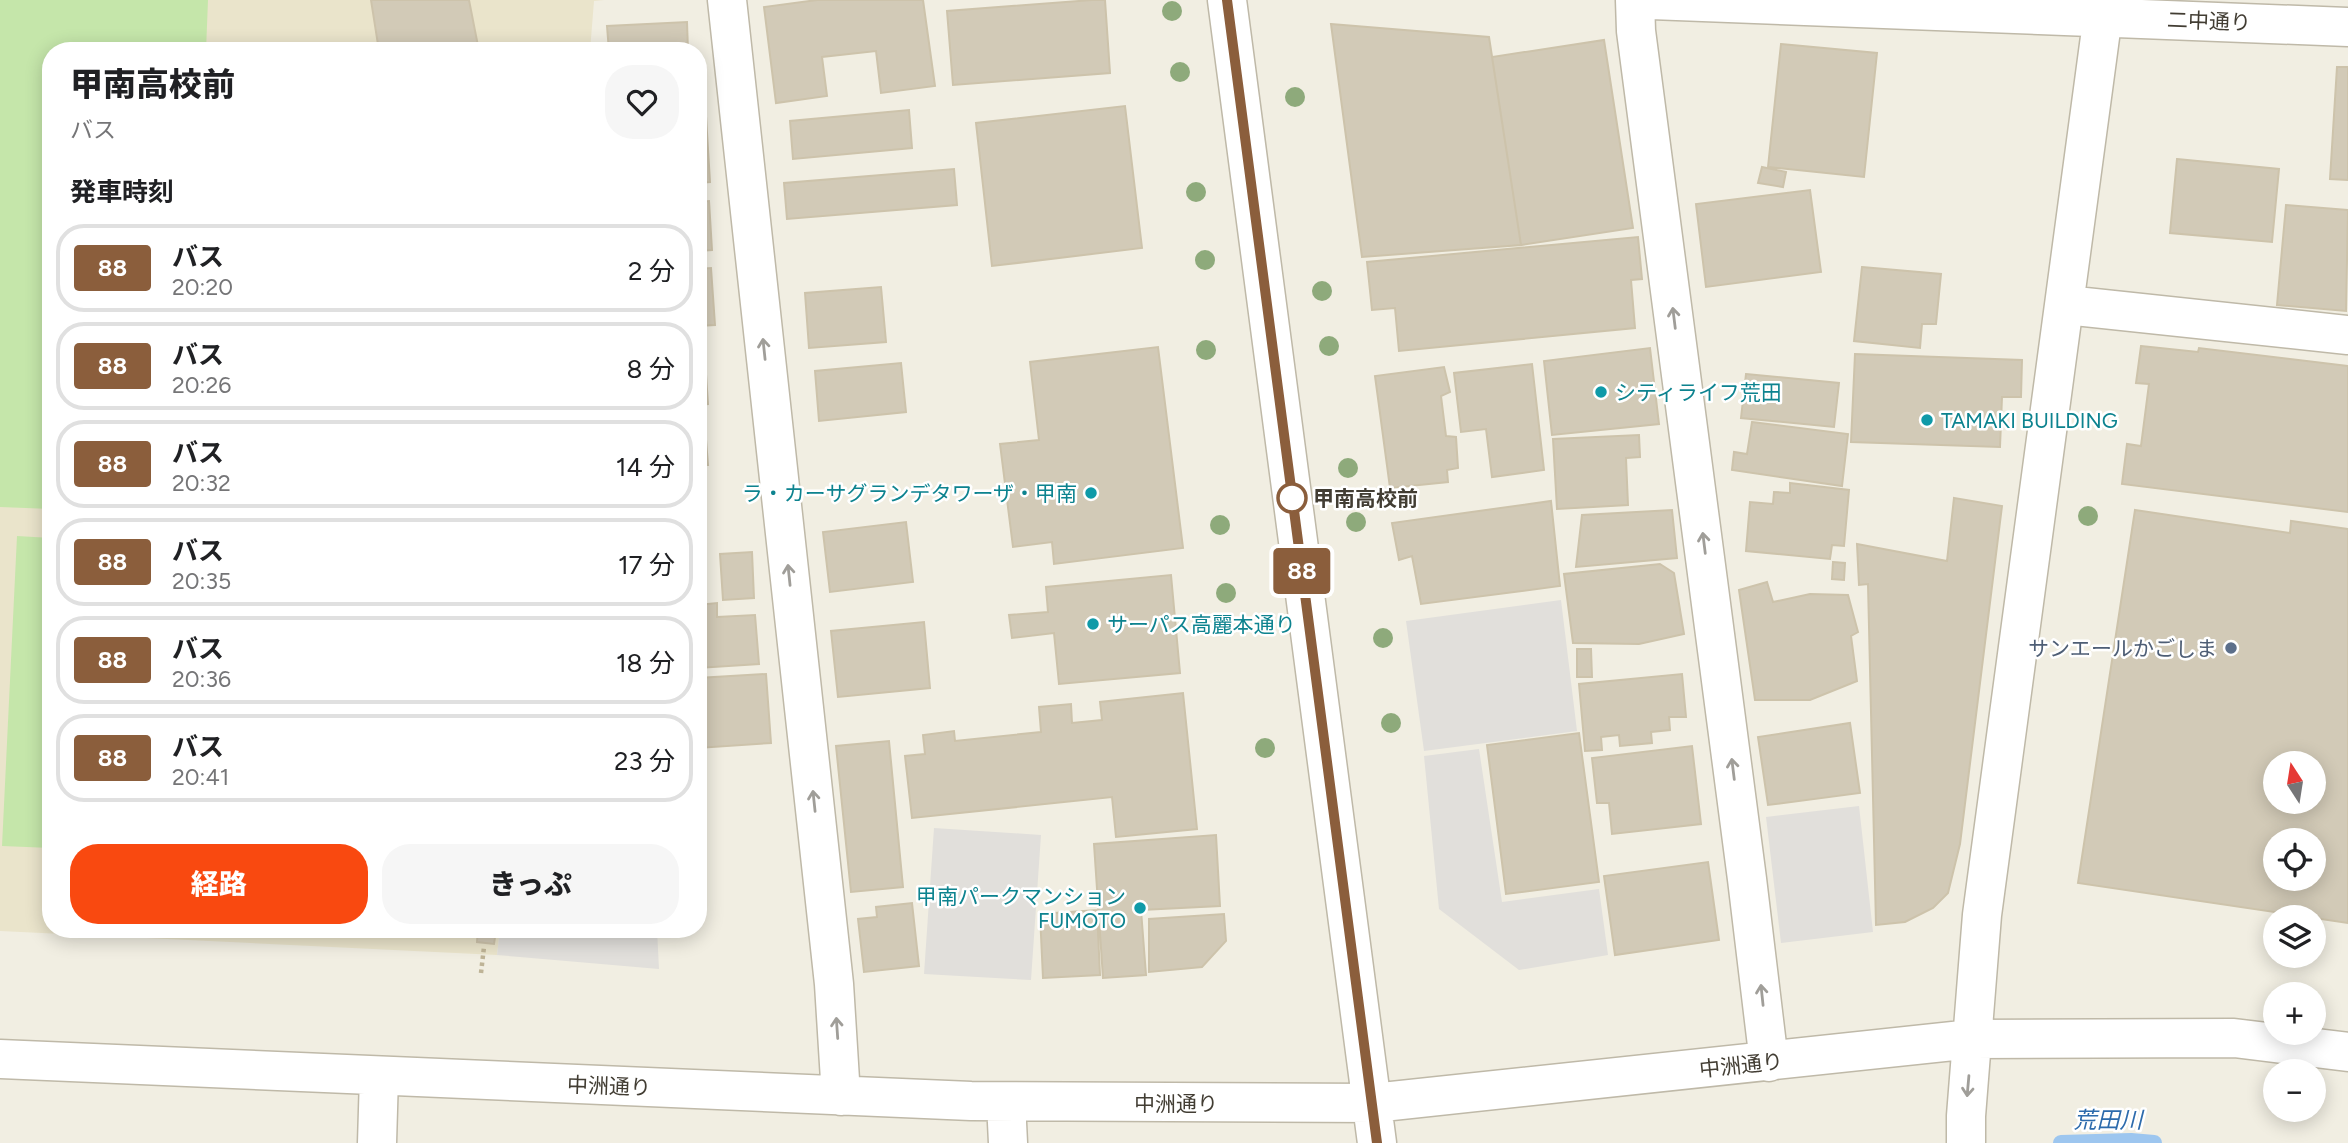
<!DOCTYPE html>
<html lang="ja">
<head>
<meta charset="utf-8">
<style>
	:root { --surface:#fff; --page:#f6f6f6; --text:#202124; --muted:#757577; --line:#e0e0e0; --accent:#f94910 }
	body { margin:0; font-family:Figtree,"Noto Sans JP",sans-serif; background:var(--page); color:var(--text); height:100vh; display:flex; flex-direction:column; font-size:26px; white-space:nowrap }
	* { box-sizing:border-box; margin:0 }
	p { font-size:23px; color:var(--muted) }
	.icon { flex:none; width:38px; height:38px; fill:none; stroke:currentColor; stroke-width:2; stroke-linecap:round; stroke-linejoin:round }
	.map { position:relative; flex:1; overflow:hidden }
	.details { position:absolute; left:42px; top:42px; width:665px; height:896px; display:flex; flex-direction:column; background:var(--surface); border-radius:28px; box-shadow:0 4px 18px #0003 }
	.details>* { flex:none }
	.badge { padding:0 14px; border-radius:5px; font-size:24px; line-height:46px }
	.needle { width:46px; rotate:348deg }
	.tools { position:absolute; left:2263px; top:751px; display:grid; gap:14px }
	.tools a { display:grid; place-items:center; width:63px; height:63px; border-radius:50%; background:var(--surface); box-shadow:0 4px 18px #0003; font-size:35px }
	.map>.badge { position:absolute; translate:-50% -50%; box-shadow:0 0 0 4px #fff }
	h2 { padding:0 28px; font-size:26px; line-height:63px }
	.round { display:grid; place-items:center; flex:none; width:74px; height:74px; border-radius:28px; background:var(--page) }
	.summary { display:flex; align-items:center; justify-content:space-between; height:119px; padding:0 28px }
	h1 { font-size:33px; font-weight:800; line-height:52px }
	.action { display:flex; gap:14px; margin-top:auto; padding:14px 28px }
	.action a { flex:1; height:80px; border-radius:28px; background:var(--accent); color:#fff; font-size:28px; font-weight:800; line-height:80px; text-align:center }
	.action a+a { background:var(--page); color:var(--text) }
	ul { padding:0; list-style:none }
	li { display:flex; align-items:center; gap:21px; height:88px; margin:0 14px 10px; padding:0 14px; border:4px solid var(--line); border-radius:28px }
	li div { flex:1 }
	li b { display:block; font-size:26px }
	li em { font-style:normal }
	li .badge { min-width:77px; font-weight:700; text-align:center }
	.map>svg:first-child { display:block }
	.education { fill:#eae4cb }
	.green { fill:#c5e6aa }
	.parking { fill:#e1dfdb }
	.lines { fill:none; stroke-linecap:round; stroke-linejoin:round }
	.stream { stroke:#9dc6ef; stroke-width:16 }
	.building { fill:#d2cab7; stroke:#cdc3ab; stroke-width:2; fill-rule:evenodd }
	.minor-casing { stroke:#bfb9a8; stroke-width:41 }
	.path { stroke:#beb396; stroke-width:4.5; stroke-dasharray:3.5 3.5; stroke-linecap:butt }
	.minor { stroke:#fff; stroke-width:38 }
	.tree { fill:#8eaa7b }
	.oneway { stroke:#a09e99 }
	.line-casing { stroke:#fff; stroke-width:16 }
	.line { stroke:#8b5e3c; stroke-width:10 }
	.culture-dot { fill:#0f9aa8; stroke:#fff; stroke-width:2.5 }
	.stop-dot { fill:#fff; stroke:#8b5e3c; stroke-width:3.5 }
	.service-dot { fill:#5c6f8a; stroke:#fff; stroke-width:2.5 }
	.labels { text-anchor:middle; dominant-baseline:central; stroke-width:5; stroke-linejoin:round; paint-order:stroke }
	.street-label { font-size:21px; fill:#423d33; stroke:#fff }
	.culture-label { font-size:21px; fill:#0d838f; stroke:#fff; text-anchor:start }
	.stop-label { font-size:21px; font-weight:bold; fill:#423d33; stroke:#fff; text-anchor:start }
	.service-label { font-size:21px; fill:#4e5e75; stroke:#fff; text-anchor:end }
	.water-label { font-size:23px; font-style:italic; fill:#2d6bac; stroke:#fff }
</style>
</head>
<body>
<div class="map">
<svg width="2348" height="1143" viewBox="0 0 2348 1143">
	<rect width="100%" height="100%" fill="#f1eee2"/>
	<path class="education" d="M 0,0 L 604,0 L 594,1 L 590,51 L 51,51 L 51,929 L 500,929 L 497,955 L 0,931 Z"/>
	<path class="green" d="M 0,0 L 208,0 L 206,51 L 51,51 L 51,509 L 0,507 Z
		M 17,536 L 51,538 L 51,848 L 2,846 Z"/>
	<path class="parking" d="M 1561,600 L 1577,731 L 1424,751 L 1406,621 Z
		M 1479,749 L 1502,902 L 1599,889 L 1608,955 L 1519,970 L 1439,909 L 1424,756 Z
		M 1859,806 L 1873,932 L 1781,943 L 1766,817 Z
		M 934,828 L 1041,835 L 1031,980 L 924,974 Z
		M 500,929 L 657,929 L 659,969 L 497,955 Z"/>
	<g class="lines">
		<path class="stream" d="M 2061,1143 L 2131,1141 L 2154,1143"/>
	</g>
	<path class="building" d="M 371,0 L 469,0 L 479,51 L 379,51 Z
		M 817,0 L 923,0 L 935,86 L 881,93 L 876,51 L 822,57 L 827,96 L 776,103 L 764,7 Z
		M 1092,0 L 1105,0 L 1110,73 L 953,85 L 947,11 Z
		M 687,22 L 688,51 L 609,51 L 607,26 Z
		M 1331,24 L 1489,37 L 1521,245 L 1362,257 Z
		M 1604,40 L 1633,228 L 1521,245 L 1492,57 Z
		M 1781,44 L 1877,53 L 1864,177 L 1768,167 Z
		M 2337,67 L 2348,67 L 2348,180 L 2330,179 Z
		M 1125,106 L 1142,248 L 992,266 L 976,123 Z
		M 909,110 L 912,148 L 793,159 L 790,121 Z
		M 698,116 L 706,116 L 710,182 L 698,183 Z
		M 2177,159 L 2279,169 L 2272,242 L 2170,233 Z
		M 1762,167 L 1786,172 L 1783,187 L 1758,183 Z
		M 954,169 L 957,205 L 787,219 L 784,183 Z
		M 1810,190 L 1821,272 L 1706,287 L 1696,204 Z
		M 709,201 L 712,250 L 698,251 L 698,202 Z
		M 2286,205 L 2348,210 L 2346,311 L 2277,305 Z
		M 1638,237 L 1642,279 L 1631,280 L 1635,328 L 1399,351 L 1395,308 L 1372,310 L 1367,262 Z
		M 1862,267 L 1941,274 L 1936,324 L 1922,324 L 1920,348 L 1854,341 Z
		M 711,268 L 715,325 L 698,326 L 698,269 Z
		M 881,287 L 886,342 L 809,348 L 805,293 Z
		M 698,345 L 704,345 L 708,404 L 698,405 Z
		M 2141,346 L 2198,352 L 2199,348 L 2348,366 L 2348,512 L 2122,484 L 2127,444 L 2141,446 L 2149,384 L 2136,383 Z
		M 1158,347 L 1183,548 L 1054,564 L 1052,542 L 1013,547 L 1000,444 L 1039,440 L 1030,362 Z
		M 1650,348 L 1659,424 L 1552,435 L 1544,361 Z
		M 1855,354 L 2022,360 L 2021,397 L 2002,397 L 2000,447 L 1851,442 Z
		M 901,363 L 906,412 L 819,421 L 815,371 Z
		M 1532,364 L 1544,470 L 1492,477 L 1486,429 L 1461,432 L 1454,373 Z
		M 1444,367 L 1450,392 L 1441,396 L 1446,436 L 1456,437 L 1458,468 L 1447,470 L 1448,482 L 1390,488 L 1375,376 Z
		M 1746,374 L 1839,383 L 1834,427 L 1741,418 Z
		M 698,414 L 704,414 L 708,465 L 698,465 Z
		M 1752,422 L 1848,434 L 1842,486 L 1732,470 L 1734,452 L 1747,454 Z
		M 1639,435 L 1640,457 L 1626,458 L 1628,505 L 1557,509 L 1553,439 Z
		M 1790,483 L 1849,490 L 1844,546 L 1832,545 L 1830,559 L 1746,551 L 1750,502 L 1773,504 L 1774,492 L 1790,493 Z
		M 1954,498 L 2002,506 L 1960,844 L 1948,893 L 1933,908 L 1905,922 L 1876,925 L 1868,584 L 1859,585 L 1857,544 L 1947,561 Z
		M 1551,501 L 1560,586 L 1421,604 L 1412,556 L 1399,560 L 1392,523 Z
		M 1672,510 L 1677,558 L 1576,567 L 1582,515 Z
		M 2135,510 L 2290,533 L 2291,521 L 2348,529 L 2348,923 L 2078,883 ZM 2275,763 L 2314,763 L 2314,802 L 2275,802 ZM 2275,840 L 2314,840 L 2314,878 L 2275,878 Z
		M 906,522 L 913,582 L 830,592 L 823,532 Z
		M 752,552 L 754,598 L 723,600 L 720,554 Z
		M 1833,562 L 1845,563 L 1844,580 L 1832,579 Z
		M 1660,564 L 1674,573 L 1684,634 L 1639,644 L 1573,643 L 1564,574 Z
		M 1171,575 L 1180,673 L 1059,684 L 1054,633 L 1012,638 L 1009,615 L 1048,612 L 1046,587 Z
		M 1767,582 L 1773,602 L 1810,594 L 1848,595 L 1858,632 L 1851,636 L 1857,681 L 1810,700 L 1755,700 L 1739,590 Z
		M 717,603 L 717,617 L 755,615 L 759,664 L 698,668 L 698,605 Z
		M 924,622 L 930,688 L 838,697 L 831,631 Z
		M 1577,649 L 1591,649 L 1592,677 L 1577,677 Z
		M 766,674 L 771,743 L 698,748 L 698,678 Z
		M 1682,674 L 1686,717 L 1669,717 L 1670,730 L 1651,732 L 1652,743 L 1620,746 L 1619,735 L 1601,737 L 1602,750 L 1585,751 L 1579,684 Z
		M 1183,693 L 1197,829 L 1116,837 L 1112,797 L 912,818 L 905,756 L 925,754 L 923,735 L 954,731 L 955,741 L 1041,732 L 1039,707 L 1071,704 L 1072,723 L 1102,720 L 1100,702 Z
		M 1850,723 L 1860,793 L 1768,805 L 1758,737 Z
		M 1579,733 L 1599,882 L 1506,894 L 1487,745 Z
		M 889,741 L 903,887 L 851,892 L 836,746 Z
		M 1692,746 L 1701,824 L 1612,834 L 1609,803 L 1597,803 L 1592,758 Z
		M 1216,835 L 1220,906 L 1141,910 L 1146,975 L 1103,978 L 1094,844 Z
		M 1708,862 L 1719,940 L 1615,955 L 1604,876 Z
		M 912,903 L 919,966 L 864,972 L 858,919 L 877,917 L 876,907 Z
		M 1097,910 L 1100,975 L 1043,978 L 1040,914 Z
		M 1224,914 L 1226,941 L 1202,967 L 1149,972 L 1149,919 Z
		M 478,929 L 496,931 L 494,944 L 477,942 Z"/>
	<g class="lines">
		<defs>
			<path id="minor" d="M 727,0 L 834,984 L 841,1096
				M 1227,0 L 1377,1143
				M 1635,0 L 1636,31 L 1747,879 L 1769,1062
				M 1651,0 L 2348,27
				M 2066,305 L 2348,335
				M 0,1059 L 971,1101 L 1373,1103 L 1972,1039 L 2234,1038 L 2348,1052
				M 1006,1102 L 1008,1143
				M 377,1143 L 379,1076
				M 1966,1143 L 1966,1116 L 1982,915 L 2105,0"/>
		</defs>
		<use href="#minor" class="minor-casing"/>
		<path class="path" d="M 481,973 L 484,947"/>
		<use href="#minor" class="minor"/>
	</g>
	<g class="tree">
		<circle cx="1172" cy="11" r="10"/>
		<circle cx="1180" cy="72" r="10"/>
		<circle cx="1295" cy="97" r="10"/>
		<circle cx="1196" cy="192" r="10"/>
		<circle cx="1205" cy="260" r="10"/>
		<circle cx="1322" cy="291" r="10"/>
		<circle cx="1329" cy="346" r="10"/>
		<circle cx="1206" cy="350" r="10"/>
		<circle cx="1348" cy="468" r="10"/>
		<circle cx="2088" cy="516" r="10"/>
		<circle cx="1356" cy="522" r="10"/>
		<circle cx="1220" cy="525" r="10"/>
		<circle cx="1226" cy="593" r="10"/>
		<circle cx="1383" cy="638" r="10"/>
		<circle cx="1391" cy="723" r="10"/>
		<circle cx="1265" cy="748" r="10"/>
	</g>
	<defs><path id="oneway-shaft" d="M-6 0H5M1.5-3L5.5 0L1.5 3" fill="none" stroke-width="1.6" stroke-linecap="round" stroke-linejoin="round" transform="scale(1.75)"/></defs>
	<g class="oneway">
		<use href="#oneway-shaft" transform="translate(1674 318) rotate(-97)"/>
		<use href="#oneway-shaft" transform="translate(764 349) rotate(-96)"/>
		<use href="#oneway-shaft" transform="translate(1704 543) rotate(-97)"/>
		<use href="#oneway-shaft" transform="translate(789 575) rotate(-96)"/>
		<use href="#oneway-shaft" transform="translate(1733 769) rotate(-97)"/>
		<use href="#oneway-shaft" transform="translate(814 801) rotate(-96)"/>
		<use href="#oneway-shaft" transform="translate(1762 995) rotate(-96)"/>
		<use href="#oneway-shaft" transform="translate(837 1028) rotate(-94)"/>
		<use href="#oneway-shaft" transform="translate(1968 1086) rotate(95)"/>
	</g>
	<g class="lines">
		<defs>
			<path id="line" d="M 1227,0 L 1377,1143"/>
		</defs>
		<use href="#line" class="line-casing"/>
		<use href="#line" class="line"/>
	</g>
	<g class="culture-dot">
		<circle cx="1601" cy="392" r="7"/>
		<circle cx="1927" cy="420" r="7"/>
		<circle cx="1091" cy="493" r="7"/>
		<circle cx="1093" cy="624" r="7"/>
		<circle cx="1140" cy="908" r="7"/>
	</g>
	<circle class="stop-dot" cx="1292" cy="498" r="14"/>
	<circle class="service-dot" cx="2231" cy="648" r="7"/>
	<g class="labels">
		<g class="street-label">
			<text transform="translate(2209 21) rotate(2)">二中通り</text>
			<text transform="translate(1741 1065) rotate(-6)">中洲通り</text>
			<text transform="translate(609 1086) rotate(2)">中洲通り</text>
			<text x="1176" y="1103">中洲通り</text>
		</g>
		<g class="culture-label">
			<text x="1615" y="392">シティライフ荒田</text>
			<text x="1941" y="420">TAMAKI BUILDING</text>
			<text x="1077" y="493" text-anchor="end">ラ・カーサグランデタワーザ・甲南</text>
			<text x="1107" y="624">サーパス高麗本通り</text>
			<text x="1126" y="896" text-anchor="end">甲南パークマンション<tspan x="1126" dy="24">FUMOTO</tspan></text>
		</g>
		<g class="stop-label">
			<text x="1313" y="498">甲南高校前</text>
		</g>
		<g class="service-label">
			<text x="2217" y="648">サンエールかごしま</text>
		</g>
		<g class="water-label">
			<text x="2108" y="1120">荒田川</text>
		</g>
	</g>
</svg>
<div class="tools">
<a><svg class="needle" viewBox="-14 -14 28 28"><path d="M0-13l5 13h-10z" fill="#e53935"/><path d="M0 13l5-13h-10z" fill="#757577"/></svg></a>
<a><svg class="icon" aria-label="locate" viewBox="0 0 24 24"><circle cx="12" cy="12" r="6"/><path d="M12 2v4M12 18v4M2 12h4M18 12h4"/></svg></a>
<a><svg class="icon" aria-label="layers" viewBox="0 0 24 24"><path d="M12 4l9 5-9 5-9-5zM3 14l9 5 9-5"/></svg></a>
<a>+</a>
<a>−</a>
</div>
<b class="badge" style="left:1302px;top:571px;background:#8b5e3c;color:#fff">88</b>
<section class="details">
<div class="summary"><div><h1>甲南高校前</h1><p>バス</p></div><a class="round"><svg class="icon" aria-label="heart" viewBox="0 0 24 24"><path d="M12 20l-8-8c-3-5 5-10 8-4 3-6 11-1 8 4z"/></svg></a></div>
<h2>発車時刻</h2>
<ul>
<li><span class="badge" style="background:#8b5e3c;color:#fff">88</span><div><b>バス</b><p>20:20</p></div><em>2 分</em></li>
<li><span class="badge" style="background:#8b5e3c;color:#fff">88</span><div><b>バス</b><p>20:26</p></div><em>8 分</em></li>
<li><span class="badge" style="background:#8b5e3c;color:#fff">88</span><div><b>バス</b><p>20:32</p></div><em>14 分</em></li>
<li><span class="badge" style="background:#8b5e3c;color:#fff">88</span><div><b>バス</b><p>20:35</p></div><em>17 分</em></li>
<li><span class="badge" style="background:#8b5e3c;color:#fff">88</span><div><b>バス</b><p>20:36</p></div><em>18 分</em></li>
<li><span class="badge" style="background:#8b5e3c;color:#fff">88</span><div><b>バス</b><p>20:41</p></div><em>23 分</em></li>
</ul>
<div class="action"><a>経路</a><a>きっぷ</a></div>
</section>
</div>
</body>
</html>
